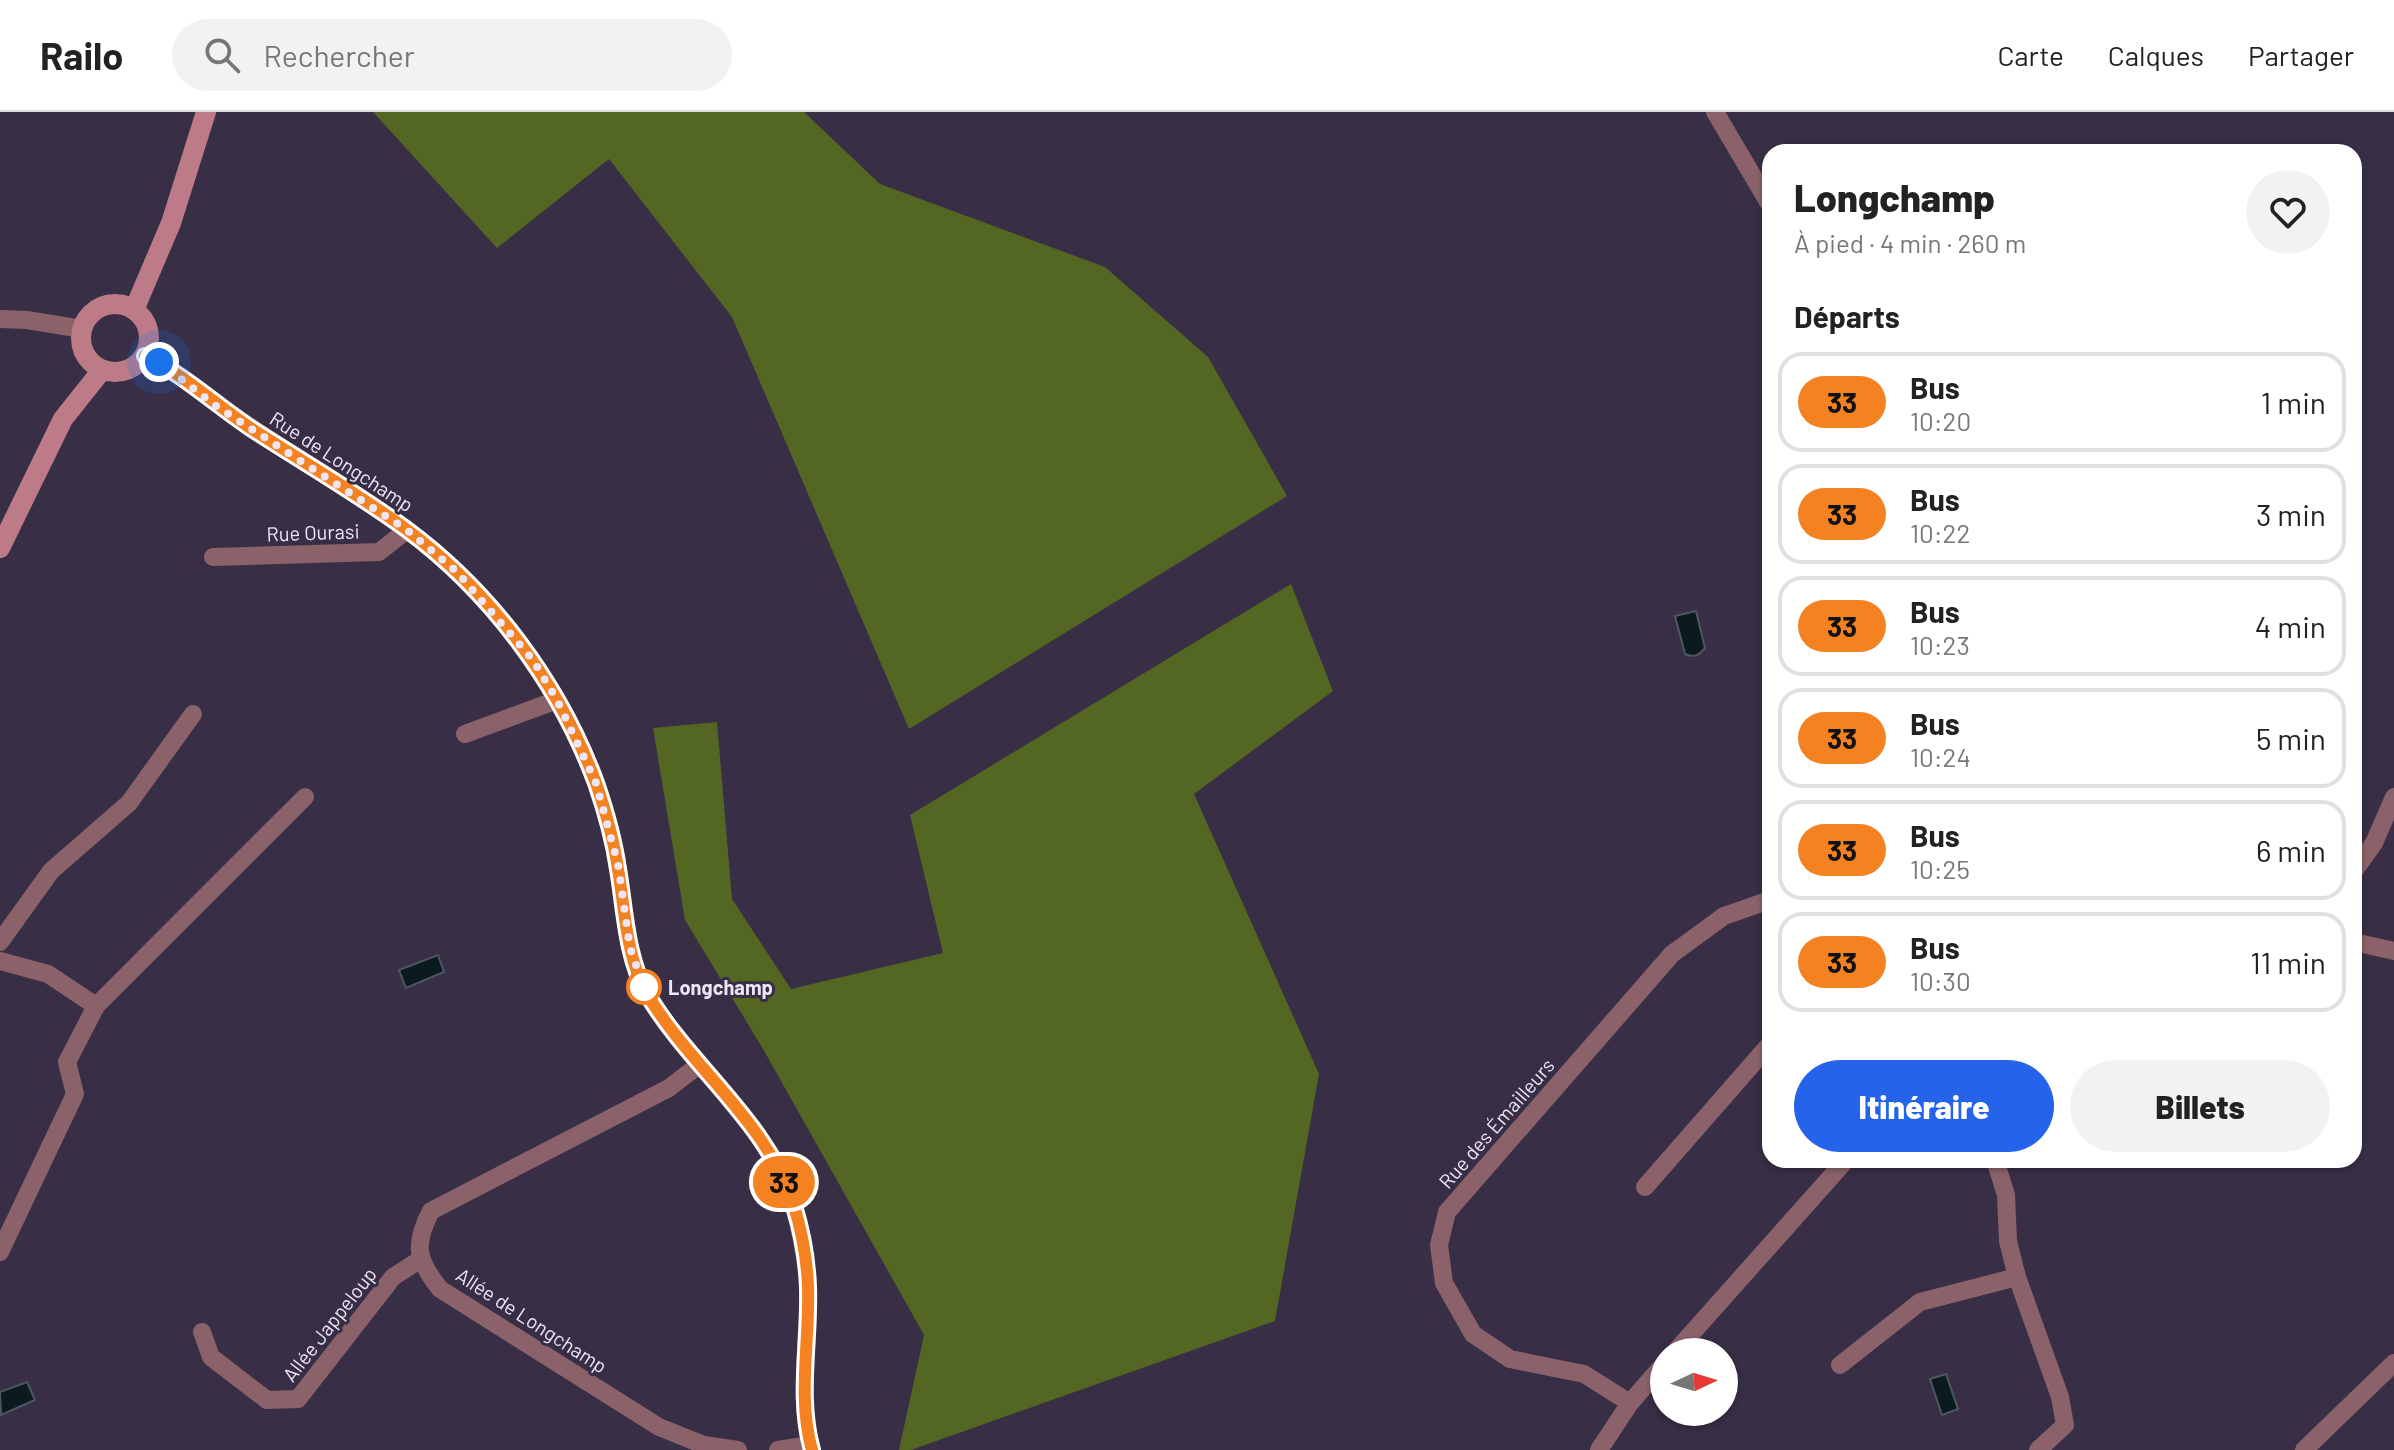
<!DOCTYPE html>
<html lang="fr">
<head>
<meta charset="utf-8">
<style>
	:root { --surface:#fff; --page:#f2f2f2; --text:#222; --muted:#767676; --line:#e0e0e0; --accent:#2563eb }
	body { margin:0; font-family:Barlow,sans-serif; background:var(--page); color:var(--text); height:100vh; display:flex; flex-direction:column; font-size:30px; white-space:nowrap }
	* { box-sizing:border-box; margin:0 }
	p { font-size:26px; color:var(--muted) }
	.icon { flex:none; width:44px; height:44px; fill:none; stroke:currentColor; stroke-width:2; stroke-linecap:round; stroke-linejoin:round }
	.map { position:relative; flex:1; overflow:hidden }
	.sheet { position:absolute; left:1762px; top:32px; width:600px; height:1024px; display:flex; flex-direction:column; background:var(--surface); border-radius:24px; box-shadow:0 2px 6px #0004 }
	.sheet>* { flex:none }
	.badge { padding:0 16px; border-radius:26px; font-size:28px; line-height:52px }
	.needle { width:52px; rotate:86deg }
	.tools { position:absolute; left:1650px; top:1226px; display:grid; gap:16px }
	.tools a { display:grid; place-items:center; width:88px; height:88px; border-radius:50%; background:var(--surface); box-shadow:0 2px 6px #0004; font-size:40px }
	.you { position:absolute; width:40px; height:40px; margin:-20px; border:6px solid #fff; border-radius:50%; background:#1a73e8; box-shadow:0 0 0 12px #1a73e833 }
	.map>.badge { position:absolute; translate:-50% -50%; box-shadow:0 0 0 4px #fff }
	h2 { padding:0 32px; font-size:30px; line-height:72px }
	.round { display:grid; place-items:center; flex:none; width:84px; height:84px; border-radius:42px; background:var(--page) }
	.head { display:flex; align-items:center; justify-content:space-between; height:136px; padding:0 32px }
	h1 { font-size:38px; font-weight:800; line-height:60px }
	.cta { display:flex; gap:16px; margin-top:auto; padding:16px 32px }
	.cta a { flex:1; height:92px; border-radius:48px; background:var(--accent); color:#fff; font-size:32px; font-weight:800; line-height:92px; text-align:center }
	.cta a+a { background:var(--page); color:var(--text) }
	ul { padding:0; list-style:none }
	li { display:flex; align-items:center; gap:24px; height:100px; margin:0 16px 12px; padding:0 16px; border:4px solid var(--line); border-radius:24px }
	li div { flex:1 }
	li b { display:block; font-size:30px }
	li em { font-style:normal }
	li .badge { min-width:88px; font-weight:700; text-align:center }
	header { display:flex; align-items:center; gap:48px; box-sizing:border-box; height:112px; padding:0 40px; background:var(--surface); border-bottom:2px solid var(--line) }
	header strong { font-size:38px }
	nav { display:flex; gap:44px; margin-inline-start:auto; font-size:28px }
	.search { width:560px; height:72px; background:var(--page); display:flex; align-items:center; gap:20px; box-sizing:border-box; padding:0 28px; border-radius:44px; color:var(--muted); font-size:30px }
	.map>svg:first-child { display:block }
	.forest { fill:#536622 }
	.water { fill:#0a1a1f; stroke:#4e5760; stroke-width:2 }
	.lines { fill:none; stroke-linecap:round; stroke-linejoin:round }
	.street { stroke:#8b6269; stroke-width:18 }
	.secondary { stroke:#bc7b86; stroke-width:20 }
	.line-casing { stroke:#fff; stroke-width:18 }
	.line { stroke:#f58220; stroke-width:12 }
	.walk { stroke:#ece6f6; stroke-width:8; stroke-dasharray:0 14.4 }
	.stop-dot { fill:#fff; stroke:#f58220; stroke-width:4 }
	.labels { text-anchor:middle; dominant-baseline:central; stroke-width:6; stroke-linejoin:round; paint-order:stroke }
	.street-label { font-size:20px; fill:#ece6f6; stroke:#382e46 }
	.stop-label { font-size:20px; font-weight:bold; fill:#ece6f6; stroke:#382e46; text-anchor:start }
</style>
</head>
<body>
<header>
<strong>Railo</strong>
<div class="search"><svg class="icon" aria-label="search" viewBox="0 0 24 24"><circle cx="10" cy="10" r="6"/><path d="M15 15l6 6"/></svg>Rechercher</div>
<nav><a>Carte</a><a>Calques</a><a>Partager</a></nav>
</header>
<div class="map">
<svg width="2394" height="1338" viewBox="0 0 2394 1338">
	<rect width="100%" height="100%" fill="#382e46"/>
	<path class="forest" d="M 373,0 L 804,0 L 880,72 L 1105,155 L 1208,245 L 1287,384 L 909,617 L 732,205 L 609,47 L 497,136 Z
		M 1291,472 L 1333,579 L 1194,682 L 1319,962 L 1275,1209 L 911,1338 L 899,1338 L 924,1223 L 763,937 L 685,808 L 653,616 L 717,610 L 732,787 L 791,877 L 943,841 L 910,703 Z"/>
	<path class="water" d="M 1696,499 L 1705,536 C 1699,543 1694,546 1685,542 L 1675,504 Z
		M 438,843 L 444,860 L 406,876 L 399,858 Z
		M 1946,1262 L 1958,1297 L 1942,1303 L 1930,1267 Z
		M 27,1270 L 35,1288 L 1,1303 L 0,1280 Z"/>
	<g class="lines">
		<path class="street" d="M 1715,0 L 1770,93
			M 0,207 L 27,208 L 82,217
			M 145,244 C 183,262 216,293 252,316 C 303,350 356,381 406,417 C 491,480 559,572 596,671 C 605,697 614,729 618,757 C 625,798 626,845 647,882 C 690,956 768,1010 794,1094 C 801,1121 807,1148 808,1175 C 810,1229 797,1284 812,1338
			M 213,445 L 379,440 L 407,418
			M 465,622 L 557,588
			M 2354,759 L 2374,731 L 2394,685
			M 0,830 L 51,759 L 129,691 L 193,602
			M 2354,830 L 2394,839
			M 0,849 L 48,862 L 96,894
			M 700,952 L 669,976 L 431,1099 C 413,1133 417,1148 440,1177 L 659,1315 L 704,1333 L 738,1338
			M 1645,1075 L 1770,932
			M 0,1140 L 75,982 L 67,950 L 96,894 L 305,685
			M 2017,1165 L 2060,1285 L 2065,1313 L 2038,1338
			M 202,1220 L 211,1245 L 267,1288 L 298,1287 L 393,1165 L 421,1147
			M 1675,1240 L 1846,1048
			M 1840,1253 L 1920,1190 L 2017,1165 L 2008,1129 L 2006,1083 L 1995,1048
			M 1630,1291 L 1584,1262 L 1510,1247 L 1473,1222 L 1444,1171 L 1439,1133 L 1447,1100 L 1672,842 L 1724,804 L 1770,788
			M 778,1338 L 810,1333
			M 1599,1338 L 1630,1291 L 1664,1252
			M 2304,1338 L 2394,1251"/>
		<path class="secondary" d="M81 226a34 34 0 1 1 68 0a34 34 0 1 1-68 0Z
			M 134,198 L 171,111 L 206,0
			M 0,436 L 63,307 L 102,258"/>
	</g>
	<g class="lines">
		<defs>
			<path id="line" d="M 145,244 C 183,262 216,293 252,317 C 303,350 357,381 406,417 C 491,480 559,571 596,671 C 605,697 614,729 618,757 C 625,798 626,845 647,882 C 691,956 768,1010 794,1094 C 802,1120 807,1148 808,1175 C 810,1229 797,1285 812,1338"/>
		</defs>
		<use href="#line" class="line-casing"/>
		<use href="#line" class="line"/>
		<path class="walk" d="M 159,250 L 216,294 L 407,418 L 457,460 L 533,548 L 557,588 L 596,671 L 618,752 L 630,836 L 646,881 L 644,875"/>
	</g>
	<circle class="stop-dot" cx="644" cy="875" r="16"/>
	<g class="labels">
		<g class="street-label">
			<text transform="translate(342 349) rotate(33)">Rue de Longchamp</text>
			<text transform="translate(313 420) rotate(-2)">Rue Ourasi</text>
			<text transform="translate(1496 1011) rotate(-49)">Rue des Émailleurs</text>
			<text transform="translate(532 1208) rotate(33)">Allée de Longchamp</text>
			<text transform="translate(329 1212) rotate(-52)">Allée Jappeloup</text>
		</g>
		<g class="stop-label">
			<text x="668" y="875">Longchamp</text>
		</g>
	</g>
</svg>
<div class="tools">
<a><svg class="needle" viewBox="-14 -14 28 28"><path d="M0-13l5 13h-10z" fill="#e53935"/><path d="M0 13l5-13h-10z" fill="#767676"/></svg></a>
</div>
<div class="you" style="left:159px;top:250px"></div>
<b class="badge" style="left:784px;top:1070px;background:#f58220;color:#111">33</b>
<section class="sheet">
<div class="head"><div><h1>Longchamp</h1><p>À pied · 4 min · 260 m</p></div><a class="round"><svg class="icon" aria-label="heart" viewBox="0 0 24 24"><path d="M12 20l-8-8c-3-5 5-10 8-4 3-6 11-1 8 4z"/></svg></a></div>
<h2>Départs</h2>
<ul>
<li><span class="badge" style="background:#f58220;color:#111">33</span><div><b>Bus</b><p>10:20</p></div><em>1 min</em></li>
<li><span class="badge" style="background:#f58220;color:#111">33</span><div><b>Bus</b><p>10:22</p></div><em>3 min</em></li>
<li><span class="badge" style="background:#f58220;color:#111">33</span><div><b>Bus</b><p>10:23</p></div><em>4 min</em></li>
<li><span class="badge" style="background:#f58220;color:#111">33</span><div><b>Bus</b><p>10:24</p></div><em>5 min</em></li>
<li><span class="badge" style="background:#f58220;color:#111">33</span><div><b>Bus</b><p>10:25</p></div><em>6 min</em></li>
<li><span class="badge" style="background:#f58220;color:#111">33</span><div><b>Bus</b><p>10:30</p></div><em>11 min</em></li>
</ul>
<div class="cta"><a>Itinéraire</a><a>Billets</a></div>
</section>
</div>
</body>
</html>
